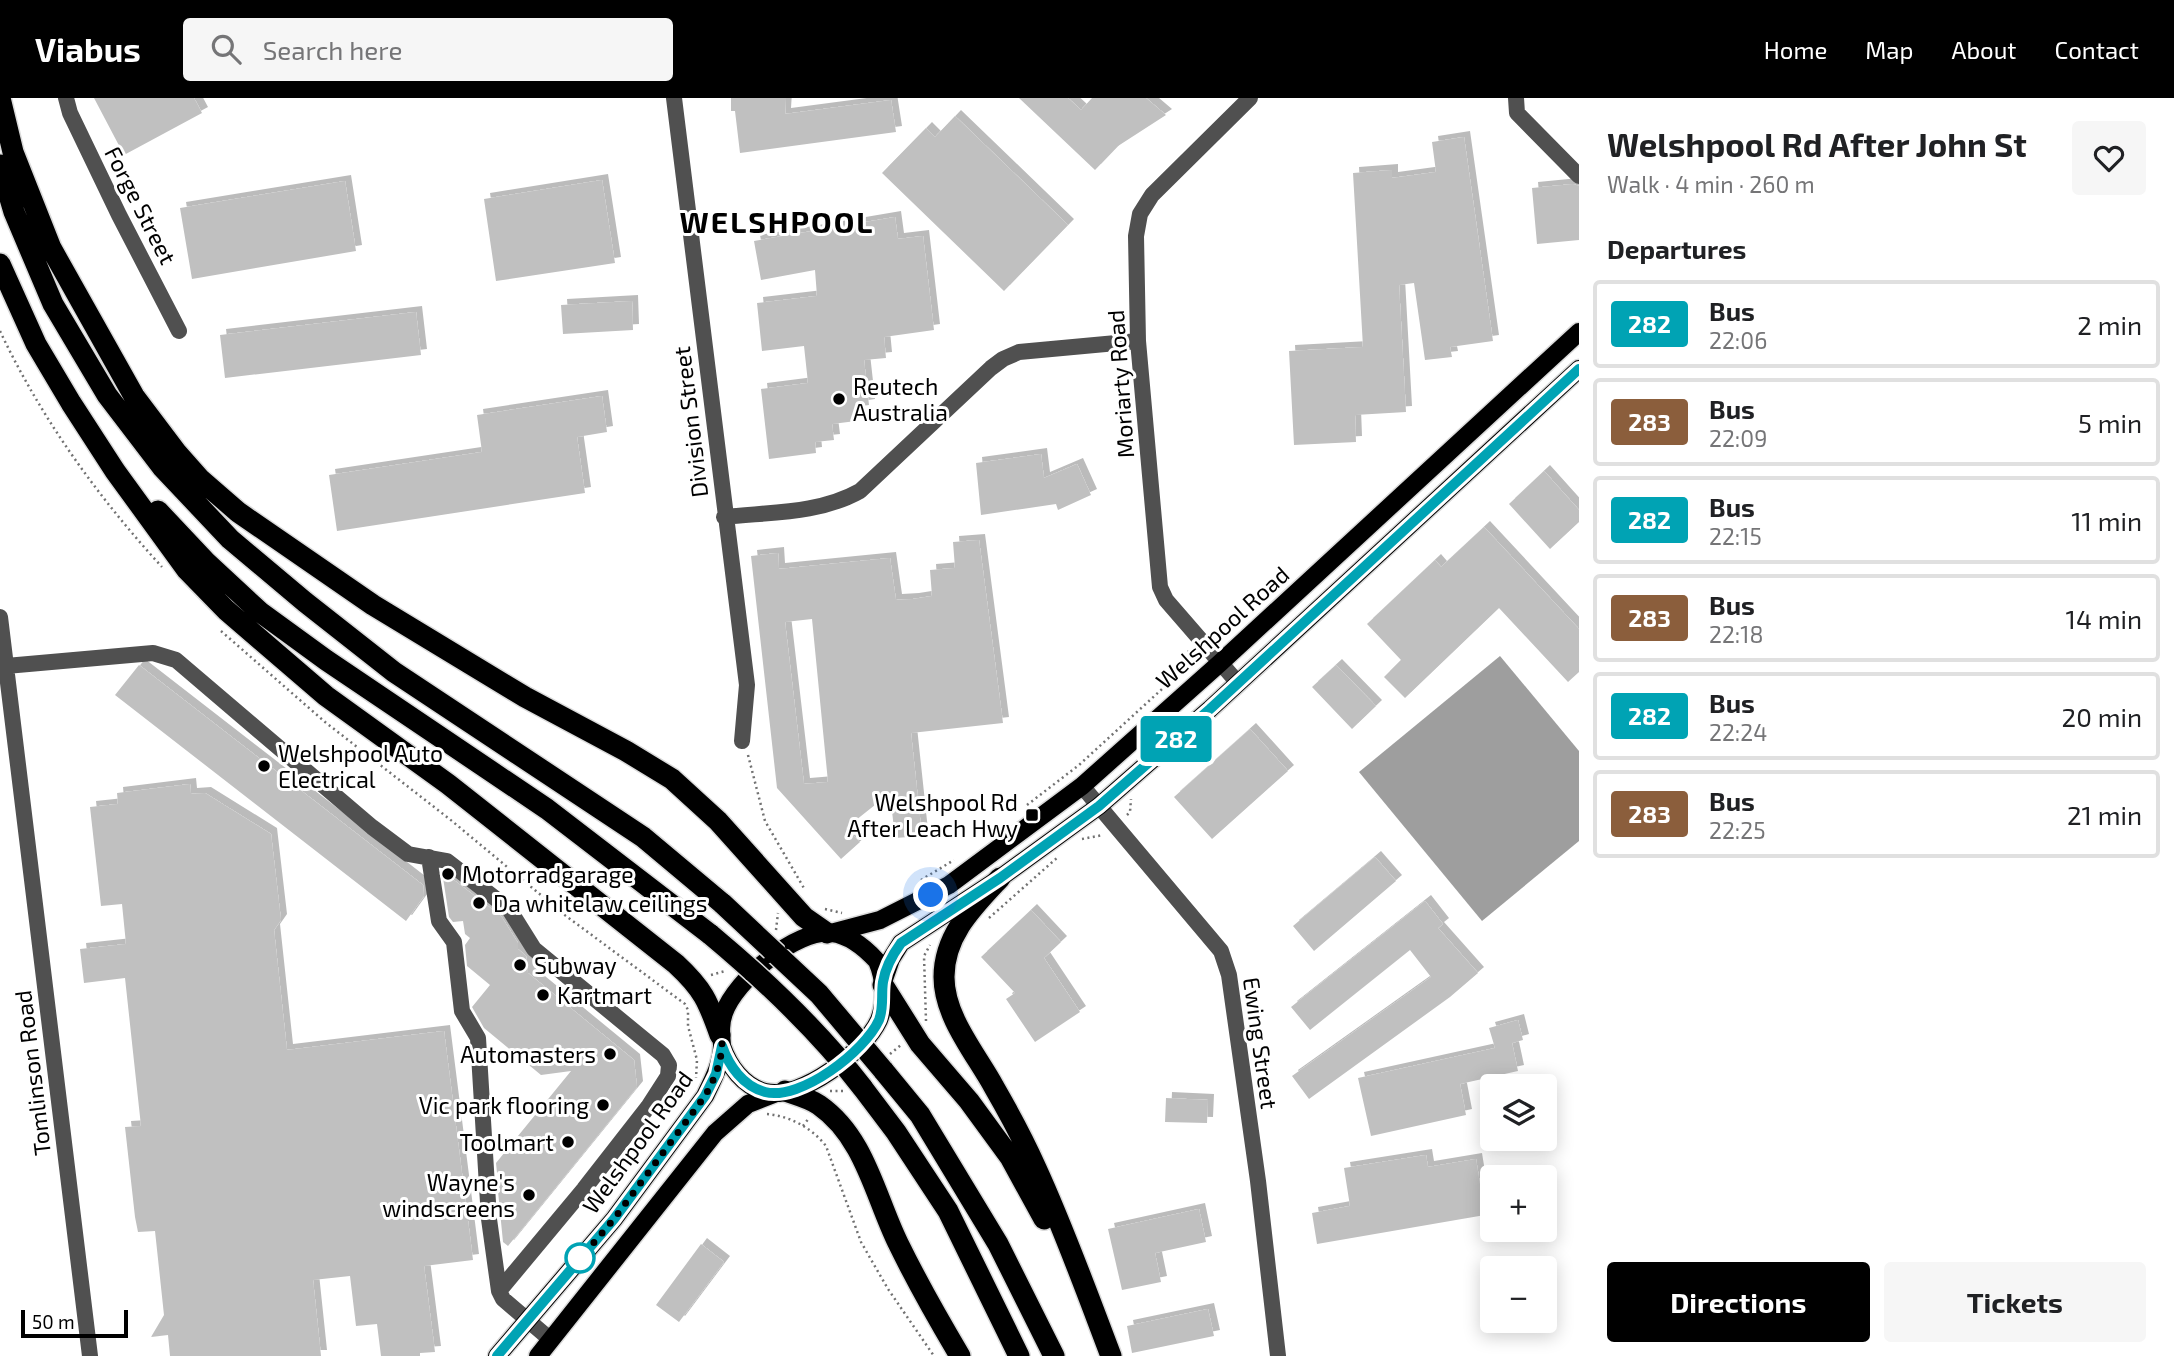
<!DOCTYPE html>
<html lang="en">
<head>
<meta charset="utf-8">
<style>
	:root { --surface:#fff; --page:#f6f6f6; --text:#202124; --muted:#757577; --line:#e0e0e0; --accent:#000 }
	body { margin:0; font-family:"Exo 2",sans-serif; background:var(--page); color:var(--text); height:100vh; display:flex; flex-direction:column; font-size:26px; white-space:nowrap }
	* { box-sizing:border-box; margin:0 }
	p { font-size:23px; color:var(--muted) }
	.icon { flex:none; width:38px; height:38px; fill:none; stroke:currentColor; stroke-width:2; stroke-linecap:round; stroke-linejoin:round }
	.map { position:relative; flex:1; overflow:hidden }
	.panel { display:flex; flex-direction:column; background:var(--surface); width:595px }
	.panel>* { flex:none }
	.badge { padding:0 14px; border-radius:5px; font-size:24px; line-height:46px }
	.buttons { position:absolute; left:1480px; top:976px; display:grid; gap:14px }
	.buttons a { display:grid; place-items:center; width:77px; height:77px; border-radius:7px; background:var(--surface); box-shadow:0 4px 18px #0003; font-size:35px }
	.scale { position:absolute; left:21px; bottom:18px; width:107px; box-sizing:border-box; padding-left:7px; border:4px solid #000; border-top:0; font-size:19px; line-height:24px; white-space:nowrap; color:#000; -webkit-text-stroke:5px #fff; paint-order:stroke }
	.you { position:absolute; width:35px; height:35px; margin:-18px; border:5px solid #fff; border-radius:50%; background:#1a73e8; box-shadow:0 0 0 10px #1a73e833 }
	.map>.badge { position:absolute; translate:-50% -50%; box-shadow:0 0 0 4px #fff }
	h2 { padding:0 28px; font-size:26px; line-height:63px }
	.round { display:grid; place-items:center; flex:none; width:74px; height:74px; border-radius:7px; background:var(--page) }
	.summary { display:flex; align-items:center; justify-content:space-between; height:119px; padding:0 28px }
	h1 { font-size:33px; font-weight:700; line-height:52px }
	.action { display:flex; gap:14px; margin-top:auto; padding:14px 28px }
	.action a { flex:1; height:80px; border-radius:7px; background:var(--accent); color:#fff; font-size:28px; font-weight:700; line-height:80px; text-align:center }
	.action a+a { background:var(--page); color:var(--text) }
	ul { padding:0; list-style:none }
	li { display:flex; align-items:center; gap:21px; height:88px; margin:0 14px 10px; padding:0 14px; border:4px solid var(--line); border-radius:7px }
	li div { flex:1 }
	li b { display:block; font-size:26px }
	li em { font-style:normal }
	li .badge { min-width:77px; font-weight:700; text-align:center }
	header { display:flex; align-items:center; gap:42px; box-sizing:border-box; height:98px; padding:0 35px; background:var(--accent); color:#fff }
	header strong { font-size:33px }
	nav { display:flex; gap:38px; margin-inline-start:auto; font-size:24px }
	.search { width:490px; height:63px; background:var(--page); display:flex; align-items:center; gap:18px; box-sizing:border-box; padding:0 24px; border-radius:7px; color:var(--muted); font-size:26px }
	main { display:flex; flex:1; min-height:0 }
	.map>svg:first-child { display:block }
	.water { fill:#9e9e9e }
	.building { fill:#c0c0c0; fill-rule:evenodd; filter:url(#shadow) }
	.lines { fill:none; stroke-linecap:round; stroke-linejoin:round }
	.major-casing { stroke:#dbdbdb; stroke-width:21 }
	.highway-casing { stroke:#dbdbdb; stroke-width:24 }
	.path { stroke:#727272; stroke-width:2.5; stroke-dasharray:2 3.5; stroke-linecap:butt }
	.minor { stroke:#505050; stroke-width:16 }
	.major { stroke:#000; stroke-width:18 }
	.highway { stroke:#000; stroke-width:21 }
	.highway-bridge-casing { stroke:#dbdbdb; stroke-width:24; stroke-linecap:butt }
	.highway-bridge { stroke:#000; stroke-width:21 }
	.line-casing { stroke:#fff; stroke-width:16 }
	.line { stroke:#00a3b4; stroke-width:10 }
	.walk { stroke:#000; stroke-width:7; stroke-dasharray:0 12.6 }
	.poi-dot { fill:#000; stroke:#fff; stroke-width:2.5 }
	.stop-dot { fill:#fff; stroke:#00a3b4; stroke-width:3.5 }
	.labels { text-anchor:middle; dominant-baseline:central; stroke-width:6; stroke-linejoin:round; paint-order:stroke }
	.street-label { font-size:23px; fill:#000; stroke:#fff }
	.poi-label { font-size:23px; fill:#000; stroke:#fff; text-anchor:start }
	.district-label { font-size:30px; font-weight:bold; letter-spacing:2px; fill:#000; stroke:#fff }
</style>
</head>
<body>
<header>
<strong>Viabus</strong>
<div class="search"><svg class="icon" aria-label="search" viewBox="0 0 24 24"><circle cx="10" cy="10" r="6"/><path d="M15 15l6 6"/></svg>Search here</div>
<nav><a>Home</a><a>Map</a><a>About</a><a>Contact</a></nav>
</header>
<main>
<div class="map">
<svg width="1579" height="1258" viewBox="0 0 1579 1258">
	<defs>
		<filter id="shadow"><feDropShadow dx="6" dy="-6" stdDeviation="0" flood-color="#0004"/></filter>
	</defs>
	<rect width="100%" height="100%" fill="#fff"/>
	<path class="water" d="M 1500,558 L 1579,653 L 1579,743 L 1482,823 L 1359,674 Z"/>
	<path class="building" d="M 94,0 L 194,0 L 202,15 L 124,57 Z
		M 731,0 L 786,0 L 785,16 L 891,2 L 896,34 L 740,55 L 735,13 L 731,13 Z
		M 1019,0 L 1068,0 L 1081,12 L 1092,0 L 1146,0 L 1166,17 L 1118,48 L 1095,72 Z
		M 955,18 L 1068,127 L 1004,193 L 882,75 L 926,30 L 935,39 Z
		M 1464,39 L 1493,243 L 1450,249 L 1452,259 L 1425,262 L 1414,185 L 1399,187 L 1406,314 L 1355,317 L 1356,344 L 1294,347 L 1289,253 L 1363,249 L 1353,75 L 1392,72 L 1392,80 L 1436,74 L 1432,44 Z
		M 602,82 L 615,165 L 496,183 L 484,101 Z
		M 345,83 L 356,153 L 192,181 L 180,110 Z
		M 1573,86 L 1579,88 L 1579,142 L 1537,146 L 1532,90 Z
		M 895,119 L 898,141 L 923,138 L 934,232 L 884,239 L 886,260 L 864,262 L 869,307 L 855,309 L 856,323 L 832,326 L 834,342 L 815,344 L 816,355 L 769,361 L 761,291 L 808,285 L 804,248 L 762,253 L 757,205 L 817,198 L 815,172 L 761,182 L 754,143 Z
		M 632,203 L 633,232 L 563,236 L 561,207 Z
		M 416,214 L 421,257 L 225,280 L 220,237 Z
		M 602,298 L 607,334 L 577,339 L 585,395 L 337,433 L 329,377 L 482,354 L 477,317 Z
		M 1041,356 L 1044,380 L 1077,366 L 1091,397 L 1058,412 L 1056,406 L 981,417 L 976,365 Z
		M 1544,373 L 1579,412 L 1579,424 L 1550,451 L 1509,406 Z
		M 1484,429 L 1579,531 L 1579,574 L 1568,584 L 1499,510 L 1405,600 L 1384,579 L 1401,562 L 1367,526 L 1435,462 L 1441,469 Z
		M 979,442 L 1003,625 L 911,635 L 922,738 L 895,740 L 890,695 L 846,730 L 860,744 L 841,761 L 777,690 L 751,458 L 778,455 L 779,471 L 890,460 L 896,502 L 913,501 L 932,498 L 930,472 L 955,470 L 953,444 ZM 812,521 L 828,684 L 804,686 L 785,524 Z
		M 139,567 L 423,787 L 424,798 L 406,823 L 115,597 Z
		M 1336,567 L 1376,608 L 1352,631 L 1312,589 Z
		M 1250,631 L 1288,673 L 1212,741 L 1174,699 Z
		M 190,686 L 191,696 L 205,695 L 271,736 L 281,822 L 274,832 L 287,952 L 444,933 L 473,1162 L 424,1168 L 435,1254 L 420,1255 L 420,1258 L 381,1258 L 377,1226 L 356,1228 L 350,1178 L 313,1182 L 321,1258 L 170,1258 L 168,1237 L 151,1239 L 164,1217 L 155,1133 L 138,1134 L 135,1119 L 125,1029 L 141,1028 L 125,880 L 84,885 L 80,851 L 126,846 L 122,806 L 101,808 L 90,709 L 118,706 L 117,695 Z
		M 1375,759 L 1396,783 L 1314,853 L 1293,828 Z
		M 442,773 L 501,818 L 518,845 L 518,851 L 526,858 L 528,875 L 634,962 L 637,989 L 508,1148 L 503,1144 L 497,1083 L 501,1078 L 497,1075 L 496,1065 L 571,973 L 541,977 L 484,930 L 472,909 L 490,887 L 467,868 L 465,847 L 470,840 L 465,836 L 463,823 L 453,824 L 449,819 Z
		M 1425,803 L 1443,826 L 1438,830 L 1478,875 L 1450,899 L 1309,1001 L 1292,978 L 1431,879 L 1410,852 L 1310,932 L 1291,909 Z
		M 1031,812 L 1061,844 L 1044,860 L 1080,914 L 1035,944 L 1006,901 L 1015,895 L 981,859 Z
		M 1518,922 L 1523,942 L 1512,945 L 1518,973 L 1460,986 L 1466,1017 L 1371,1038 L 1358,980 L 1495,950 L 1489,930 Z
		M 1166,1000 L 1208,1002 L 1207,1025 L 1165,1024 Z
		M 1426,1057 L 1428,1069 L 1476,1061 L 1485,1117 L 1317,1146 L 1312,1115 L 1350,1108 L 1344,1070 Z
		M 1199,1111 L 1206,1144 L 1155,1155 L 1161,1184 L 1122,1192 L 1108,1131 Z
		M 701,1146 L 724,1164 L 679,1224 L 656,1207 Z
		M 1208,1211 L 1214,1238 L 1132,1255 L 1127,1228 Z"/>
	<g class="lines">
		<defs>
			<path id="major" d="M 831,835 L 880,822 L 949,787 L 1082,688 L 1220,565 L 1579,234
				M 883,884 L 891,861 L 901,845 L 1000,780 L 1099,708 L 1210,611 L 1579,271
				M 497,1258 L 614,1121 L 705,998 C 713,982 722,965 722,947 C 721,935 720,926 724,915 C 735,883 796,830 832,835 C 849,837 866,851 877,863 C 885,881 886,904 879,922 C 865,953 801,1003 765,994 C 743,988 729,968 722,948
				M 538,1258 L 715,1035 L 748,1006 L 776,995"/>
			<path id="highway" d="M 0,0 L 13,54 L 51,150 L 134,298 L 177,355 L 200,381 L 238,414 L 373,507 L 525,599 L 626,653 L 672,681 L 718,723 L 804,819 L 827,835
				M 0,67 L 14,114 L 53,206 L 107,297 L 162,369 L 230,441 L 305,504 L 394,574 L 643,739 L 723,806
				M 0,166 L 36,246 L 71,305 L 115,373 L 187,472 L 226,512 L 326,598 L 448,686 L 676,866 C 703,891 708,903 720,937
				M 158,413 L 206,464 L 260,514 L 326,562 L 547,711 L 711,837
				M 1000,780 C 973,809 944,837 944,879 C 944,919 976,956 994,989 C 1009,1015 1024,1043 1036,1070 C 1064,1131 1087,1195 1111,1258
				M 883,887 L 920,946 L 969,1003 L 1010,1059 L 1044,1121
				M 883,972 L 920,1017 L 998,1146 L 1054,1258
				M 862,989 L 896,1034 L 948,1113 L 1019,1258
				M 785,993 C 796,997 809,1000 819,1007 C 865,1039 875,1098 898,1145 C 917,1184 938,1221 960,1258"/>
		</defs>
		<use href="#major" class="major-casing"/>
		<use href="#highway" class="highway-casing"/>
		<path class="path" d="M 0,233 C 41,320 97,398 162,469
			M 221,533 L 325,624 L 452,723 L 566,818 L 685,906 L 688,912 L 688,928 L 697,962 L 696,980
			M 748,657 L 765,723 L 805,792
			M 1027,707 L 1079,667 L 1185,570 L 1189,552
			M 1127,717 L 1130,714 L 1131,701
			M 1082,741 L 1103,737
			M 921,782 L 954,762
			M 825,811 L 842,815
			M 989,820 L 1058,759
			M 776,832 L 778,815
			M 711,877 L 725,873
			M 926,923 L 924,858 L 930,847
			M 890,956 L 901,947
			M 830,993 L 845,993
			M 767,1016 C 790,1018 812,1030 826,1048 L 861,1144 L 888,1191 L 934,1258
			M 803,1028 L 809,1020"/>
		<path class="minor" d="M 66,0 L 70,15 L 119,117 L 179,233
			M 674,0 L 747,587 L 742,643
			M 1516,0 L 1517,15 L 1579,78
			M 724,419 C 770,414 819,416 860,393 L 991,270 L 1003,261 L 1019,254 L 1138,243
			M 0,519 L 90,1258
			M 6,568 L 153,555 L 176,562 L 372,729 L 408,756 L 447,763 L 509,811 L 534,851 L 663,957 L 669,967 L 668,978 L 648,1009 L 584,1091 L 499,1193 L 489,1121 L 478,940 L 462,913 L 454,844 L 439,823 L 429,759
			M 1238,585 L 1166,502 L 1160,489 L 1138,243 L 1136,138 L 1140,116 L 1152,97 L 1250,0
			M 1082,688 L 1221,853 L 1229,877 L 1258,1083 L 1278,1258
			M 499,1193 L 503,1201 L 551,1242"/>
		<use href="#major" class="major"/>
		<use href="#highway" class="highway"/>
		<defs>
			<path id="highway-bridge" d="M 723,806 L 819,896 L 883,972
				M 711,837 C 766,883 818,932 862,989"/>
		</defs>
		<use href="#highway-bridge" class="highway-bridge-casing"/>
		<use href="#highway-bridge" class="highway-bridge"/>
	</g>
	<g class="lines">
		<defs>
			<path id="line" d="M 497,1258 L 614,1121 L 705,998 L 716,976 L 722,948 C 729,968 743,988 765,994 C 801,1003 865,953 879,922 C 884,909 881,897 883,884 C 885,871 893,856 901,845 L 1000,780 L 1099,708 L 1210,611 L 1579,271"/>
		</defs>
		<use href="#line" class="line-casing"/>
		<use href="#line" class="line"/>
		<path class="walk" d="M 580,1160 L 579,1162 L 614,1121 L 705,998 C 714,982 721,966 722,947 C 722,934 719,923 725,910 C 738,883 781,846 810,838 C 828,832 849,832 868,827 C 890,821 911,808 931,797"/>
	</g>
	<g class="poi-dot">
		<circle cx="839" cy="301" r="7"/>
		<circle cx="264" cy="668" r="7"/>
		<rect x="1025" y="710" width="14" height="14" rx="3.5"/>
		<circle cx="448" cy="776" r="7"/>
		<circle cx="479" cy="805" r="7"/>
		<circle cx="520" cy="867" r="7"/>
		<circle cx="543" cy="897" r="7"/>
		<circle cx="610" cy="956" r="7"/>
		<circle cx="603" cy="1007" r="7"/>
		<circle cx="568" cy="1044" r="7"/>
		<circle cx="529" cy="1097" r="7"/>
	</g>
	<circle class="stop-dot" cx="580" cy="1160" r="14"/>
	<g class="labels">
		<g class="street-label">
			<text transform="translate(141 107) rotate(63)">Forge Street</text>
			<text transform="translate(1120 286) rotate(-94)">Moriarty Road</text>
			<text transform="translate(690 324) rotate(-97)">Division Street</text>
			<text transform="translate(1222 529) rotate(-42)">Welshpool Road</text>
			<text transform="translate(1261 945) rotate(82)">Ewing Street</text>
			<text transform="translate(32 975) rotate(-97)">Tomlinson Road</text>
			<text transform="translate(637 1044) rotate(-54)">Welshpool Road</text>
		</g>
		<g class="poi-label">
			<text x="853" y="288">Reutech<tspan x="853" dy="26">Australia</tspan></text>
			<text x="278" y="655">Welshpool Auto<tspan x="278" dy="26">Electrical</tspan></text>
			<text x="1018" y="704" text-anchor="end">Welshpool Rd<tspan x="1018" dy="26">After Leach Hwy</tspan></text>
			<text x="462" y="776">Motorradgarage</text>
			<text x="493" y="805">Da whitelaw ceilings</text>
			<text x="534" y="867">Subway</text>
			<text x="557" y="897">Kartmart</text>
			<text x="596" y="956" text-anchor="end">Automasters</text>
			<text x="589" y="1007" text-anchor="end">Vic park flooring</text>
			<text x="554" y="1044" text-anchor="end">Toolmart</text>
			<text x="515" y="1084" text-anchor="end">Wayne's<tspan x="515" dy="26">windscreens</tspan></text>
		</g>
		<g class="district-label">
			<text x="777" y="123">WELSHPOOL</text>
		</g>
	</g>
</svg>
<div class="buttons">
<a><svg class="icon" aria-label="layers" viewBox="0 0 24 24"><path d="M12 4l9 5-9 5-9-5zM3 14l9 5 9-5"/></svg></a>
<a>+</a>
<a>−</a>
</div>
<div class="scale">50 m</div>
<div class="you" style="left:931px;top:797px"></div>
<b class="badge" style="left:1176px;top:641px;background:#00a3b4;color:#fff">282</b>
</div>
<section class="panel">
<div class="summary"><div><h1>Welshpool Rd After John St</h1><p>Walk · 4 min · 260 m</p></div><a class="round"><svg class="icon" aria-label="heart" viewBox="0 0 24 24"><path d="M12 20l-8-8c-3-5 5-10 8-4 3-6 11-1 8 4z"/></svg></a></div>
<h2>Departures</h2>
<ul>
<li><span class="badge" style="background:#00a3b4;color:#fff">282</span><div><b>Bus</b><p>22:06</p></div><em>2 min</em></li>
<li><span class="badge" style="background:#8b5e3c;color:#fff">283</span><div><b>Bus</b><p>22:09</p></div><em>5 min</em></li>
<li><span class="badge" style="background:#00a3b4;color:#fff">282</span><div><b>Bus</b><p>22:15</p></div><em>11 min</em></li>
<li><span class="badge" style="background:#8b5e3c;color:#fff">283</span><div><b>Bus</b><p>22:18</p></div><em>14 min</em></li>
<li><span class="badge" style="background:#00a3b4;color:#fff">282</span><div><b>Bus</b><p>22:24</p></div><em>20 min</em></li>
<li><span class="badge" style="background:#8b5e3c;color:#fff">283</span><div><b>Bus</b><p>22:25</p></div><em>21 min</em></li>
</ul>
<div class="action"><a>Directions</a><a>Tickets</a></div>
</section>
</main>
</body>
</html>
